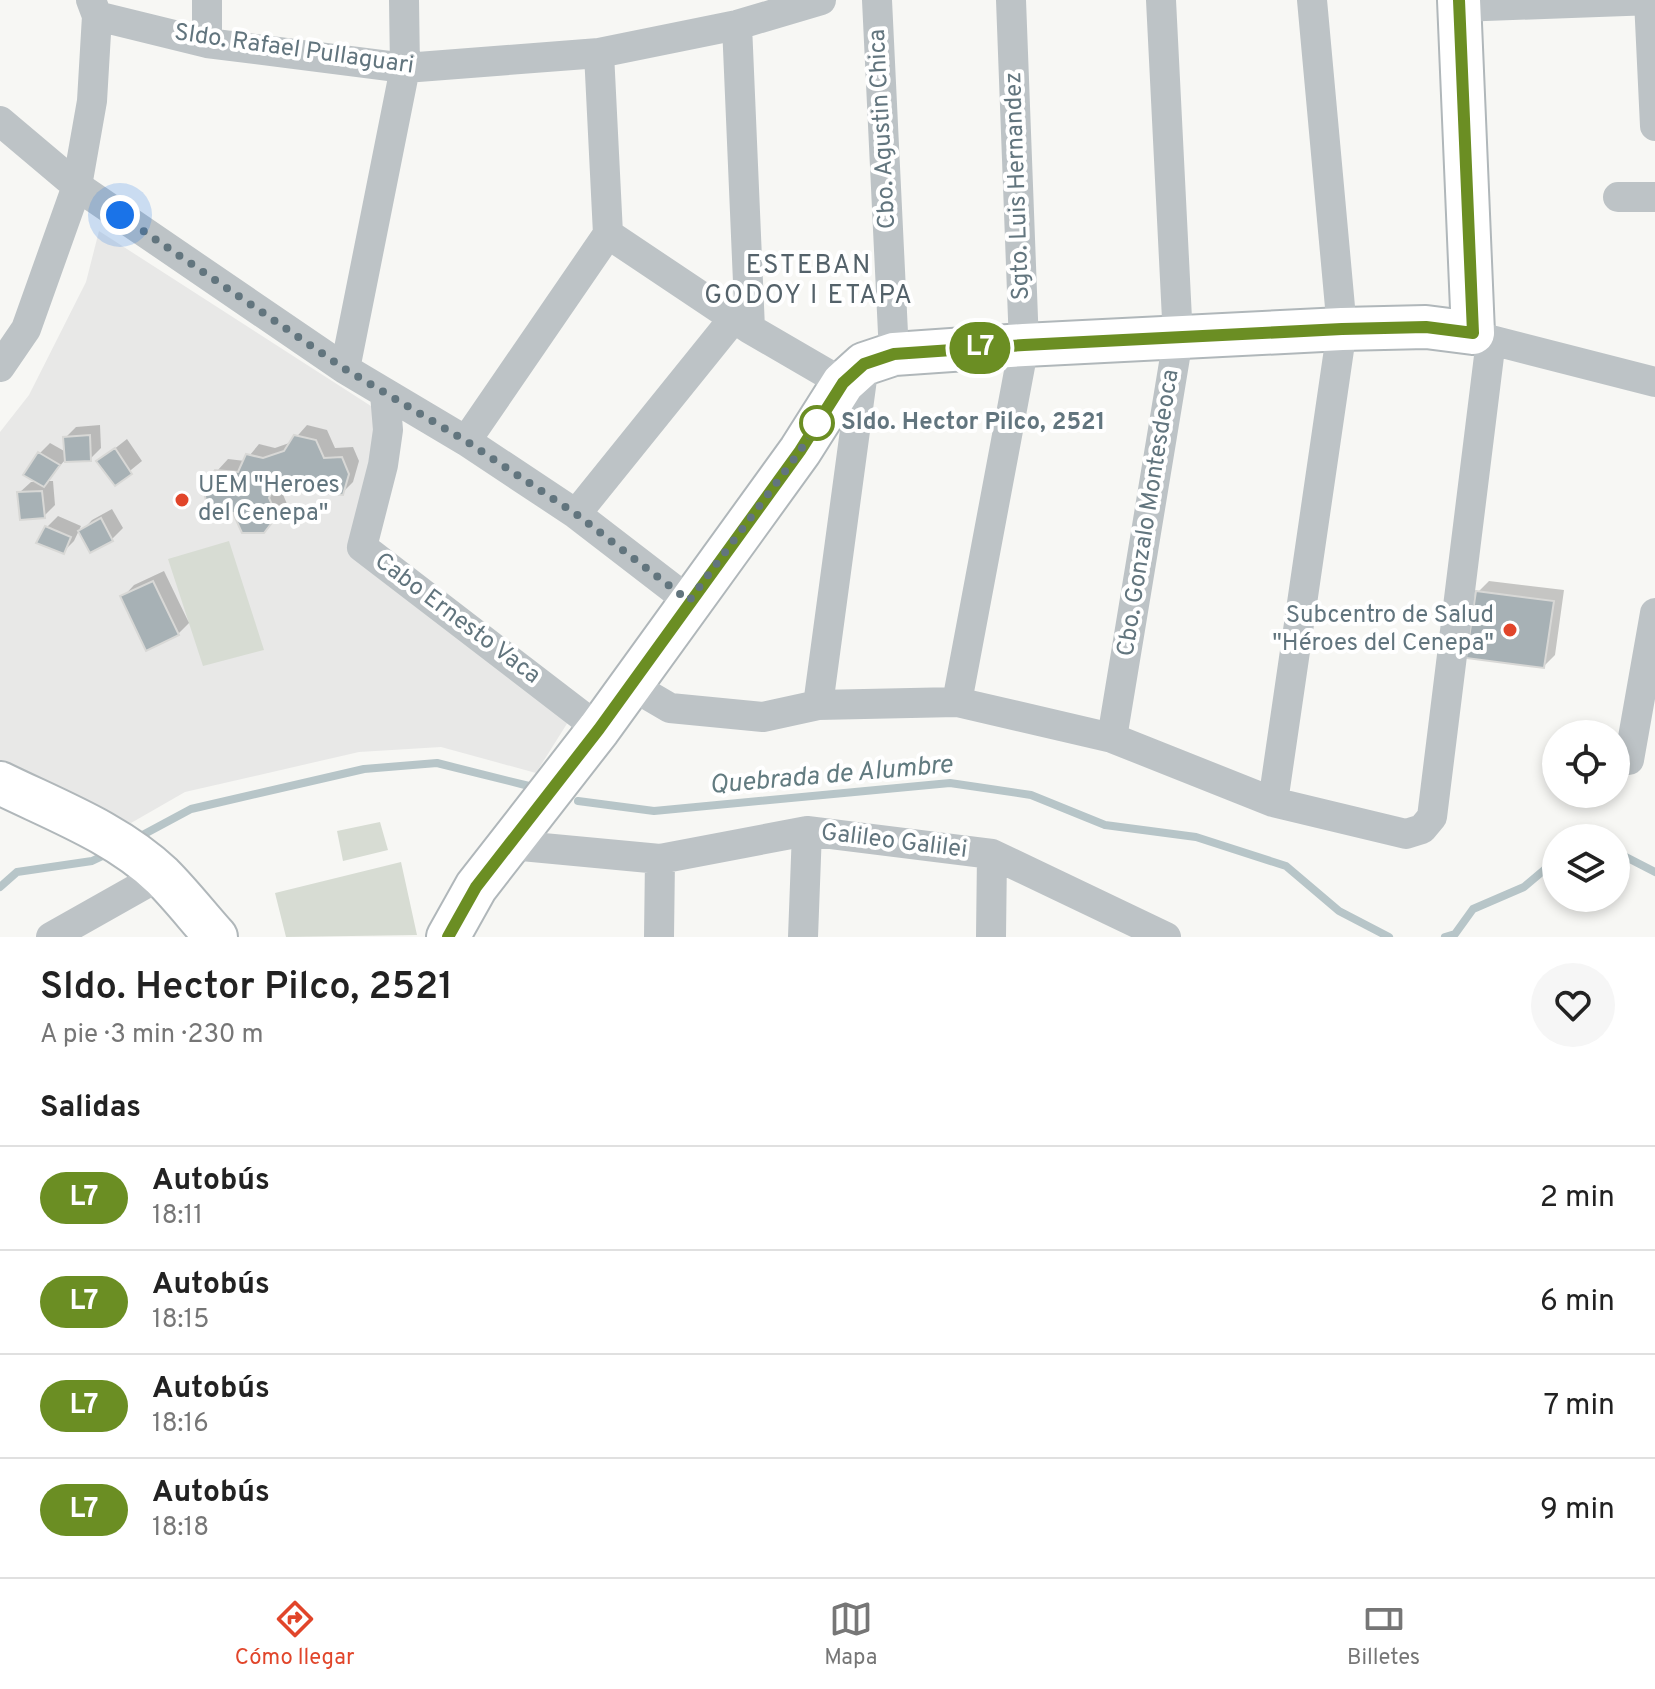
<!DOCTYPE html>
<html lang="es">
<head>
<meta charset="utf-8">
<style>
	:root { --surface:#fff; --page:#f6f6f6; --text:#222; --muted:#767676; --line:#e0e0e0; --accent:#e1452a }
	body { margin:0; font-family:Overpass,sans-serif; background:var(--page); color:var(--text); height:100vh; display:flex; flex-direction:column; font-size:30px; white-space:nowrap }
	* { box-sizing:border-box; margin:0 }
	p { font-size:26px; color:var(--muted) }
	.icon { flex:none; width:44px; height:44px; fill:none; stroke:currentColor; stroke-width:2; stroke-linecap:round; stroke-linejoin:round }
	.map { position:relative; height:937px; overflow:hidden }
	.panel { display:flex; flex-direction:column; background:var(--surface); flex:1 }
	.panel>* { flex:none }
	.badge { padding:0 16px; border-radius:26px; font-size:28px; line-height:52px }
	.buttons { position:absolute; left:1542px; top:720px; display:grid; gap:16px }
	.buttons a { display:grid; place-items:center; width:88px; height:88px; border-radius:50%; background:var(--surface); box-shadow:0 4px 12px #0003; font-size:40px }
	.you { position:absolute; width:40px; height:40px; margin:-20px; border:6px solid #fff; border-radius:50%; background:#1a73e8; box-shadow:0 0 0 12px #1a73e833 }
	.map>.badge { position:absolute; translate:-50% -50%; box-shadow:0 0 0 4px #fff }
	h2 { padding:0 40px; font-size:30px; line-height:72px }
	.round { display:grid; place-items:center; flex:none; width:84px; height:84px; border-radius:42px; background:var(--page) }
	.headline { display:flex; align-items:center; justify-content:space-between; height:136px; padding:0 40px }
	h1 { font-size:38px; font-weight:600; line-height:60px }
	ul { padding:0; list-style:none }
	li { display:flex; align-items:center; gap:24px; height:104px; padding:0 40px; border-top:2px solid var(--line) }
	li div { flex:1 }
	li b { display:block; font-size:30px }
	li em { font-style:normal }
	li .badge { min-width:88px; font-weight:700; text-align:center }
	.tab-bar { display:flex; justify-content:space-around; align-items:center; height:112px; border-top:2px solid var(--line); background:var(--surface); font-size:22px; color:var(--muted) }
	.tab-bar a { display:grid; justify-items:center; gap:4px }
	.tab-bar .current { color:var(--accent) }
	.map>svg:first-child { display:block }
	.built { fill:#e8e8e7 }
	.green { fill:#d7dcd3 }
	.shadow { fill:#0003 }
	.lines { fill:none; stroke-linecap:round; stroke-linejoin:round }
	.stream { stroke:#b7c5c8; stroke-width:8 }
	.building { fill:#a7b1b5; stroke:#d8d8d6; stroke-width:2 }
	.secondary-casing { stroke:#b0b7ba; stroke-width:46 }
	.street { stroke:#bdc3c6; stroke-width:30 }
	.secondary { stroke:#fff; stroke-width:42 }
	.line-casing { stroke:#fff; stroke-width:18 }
	.line { stroke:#6b8e23; stroke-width:12 }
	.walk { stroke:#62757e; stroke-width:8; stroke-dasharray:0 14.4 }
	.stop-dot { fill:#fff; stroke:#6b8e23; stroke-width:4 }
	.poi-dot { fill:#e1452a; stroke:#fff; stroke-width:3 }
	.labels { text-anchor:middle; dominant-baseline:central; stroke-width:8; stroke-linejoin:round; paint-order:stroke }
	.street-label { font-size:24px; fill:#62757e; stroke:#fff }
	.stop-label { font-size:24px; font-weight:bold; fill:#62757e; stroke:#fff; text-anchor:start }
	.poi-label { font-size:24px; fill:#62757e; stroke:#fff; text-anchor:start }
	.neighbourhood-label { font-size:26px; letter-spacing:2px; fill:#54626a; stroke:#fff }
	.water-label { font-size:26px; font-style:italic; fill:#627b80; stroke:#fff }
</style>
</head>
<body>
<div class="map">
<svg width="1655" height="937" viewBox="0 0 1655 937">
	<rect width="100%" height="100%" fill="#f7f7f4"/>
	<path class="built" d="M 99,231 L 374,408 L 378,430 L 355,539 L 568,722 L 536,773 L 441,747 L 359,752 L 185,792 L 131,823 L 0,761 L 0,432 L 29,395 L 86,282 Z"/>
	<path class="green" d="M 229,541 L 264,650 L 203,666 L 168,559 Z
		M 380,822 L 388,850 L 343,861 L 337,831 Z
		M 401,862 L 417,935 L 286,937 L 275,893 Z"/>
	<path class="shadow" d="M 100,425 L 101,448 L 90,459 L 65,460 L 47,481 L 53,481 L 55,505 L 44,516 L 19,493 L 31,482 L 39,482 L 39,454 L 50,443 L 66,452 L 65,438 L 76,427 Z
		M 307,425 L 327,430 L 335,448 L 353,447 L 359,461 L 353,482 L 342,493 L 314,478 L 298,475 L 281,481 L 279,485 L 287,504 L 263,531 L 234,511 L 217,471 L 228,459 L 245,461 L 259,444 L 275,448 L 292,442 Z
		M 127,439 L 142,461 L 115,483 L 99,461 Z
		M 112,509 L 123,528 L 112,539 L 81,532 L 92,520 Z
		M 58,516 L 81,526 L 74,541 L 63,552 L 47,527 Z
		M 164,571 L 189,623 L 178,634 L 123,597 L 134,585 Z
		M 1489,581 L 1564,590 L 1555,655 L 1544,666 L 1478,592 Z"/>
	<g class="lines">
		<path class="stream" d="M 578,801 L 654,811 L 950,783 L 1031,795 L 1105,825 L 1196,837 L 1286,866 L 1339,911 L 1389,937
			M 137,838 L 191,809 L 364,769 L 437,763 L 529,786
			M 1616,856 L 1622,855 L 1655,872
			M 0,887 L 17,872 L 92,861 L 111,852
			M 1445,937 L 1455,934 L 1473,909 L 1524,887 L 1556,860"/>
	</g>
	<path class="building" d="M 90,435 L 91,461 L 65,462 L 63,437 Z
		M 294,435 L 316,440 L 324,458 L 342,457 L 349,474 L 343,495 L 321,493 L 313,480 L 298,477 L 274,486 L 269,498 L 277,516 L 264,533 L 242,533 L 233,513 L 208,509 L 203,488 L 215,470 L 238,472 L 246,454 L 263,458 L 284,451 Z
		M 115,448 L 132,474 L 115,486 L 96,461 Z
		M 38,452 L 60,465 L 44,487 L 23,475 Z
		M 42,491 L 45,518 L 20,520 L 17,492 Z
		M 101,518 L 113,541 L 90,553 L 78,531 Z
		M 45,526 L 71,537 L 64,554 L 36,543 Z
		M 153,581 L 179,635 L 146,651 L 120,596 Z
		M 1476,591 L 1554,601 L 1544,668 L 1466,658 Z"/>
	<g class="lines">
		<defs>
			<path id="secondary" d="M 0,783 C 55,810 117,833 162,876 C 181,895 198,917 216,937
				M 448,937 L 476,887 L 599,729 L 800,451 L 843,383 L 864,364 L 894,354 L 1024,345 L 1342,329 L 1426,327 L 1473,333 L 1459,0"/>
		</defs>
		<use href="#secondary" class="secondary-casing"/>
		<path class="street" d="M 207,0 L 207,43
			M 877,0 L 894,354
			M 1649,0 L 1655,126
			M 1459,7 L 1653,0
			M 97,16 L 207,43 L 405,68 L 599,53 L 737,25 L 821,0
			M 737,25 L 750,329
			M 0,121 L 77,186 L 345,369 L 466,441 L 576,514 L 689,601
			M 1618,197 L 1655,197
			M 608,234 L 750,329 L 843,383
			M 1491,340 L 1655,382
			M 0,367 L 26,329 L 77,186 L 92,101 L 97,16 L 91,0
			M 345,369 L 405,68 L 404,0
			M 385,394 L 388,430 L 383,465 L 362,547 L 599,729
			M 466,441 L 608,234 L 599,53
			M 576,514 L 734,318
			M 629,684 L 670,708 L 763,717 L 818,705 L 957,702 L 1112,738 L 1273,802 L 1406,834 L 1422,829 L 1432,817 L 1491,340 L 1473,333
			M 957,702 L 1024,345 L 1011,0
			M 818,705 L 864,364
			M 1112,738 L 1178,339 L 1161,0
			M 1629,760 L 1655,613
			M 1273,802 L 1342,329 L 1312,0
			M 511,845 L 660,859 L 807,831 L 992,854 L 1166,937
			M 51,937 L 161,875
			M 659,937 L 660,859
			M 803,937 L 807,831
			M 991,937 L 992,854"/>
		<use href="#secondary" class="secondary"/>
	</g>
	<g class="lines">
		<defs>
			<path id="line" d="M 448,937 L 476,887 L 599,729 L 800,451 L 843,383 L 864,364 L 894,354 L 1024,345 L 1342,329 L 1426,327 L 1473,333 L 1459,0"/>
		</defs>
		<use href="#line" class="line-casing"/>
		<use href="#line" class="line"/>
		<path class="walk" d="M 120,215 L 345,369 L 466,441 L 576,514 L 689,601 L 800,451 L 817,423"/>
	</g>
	<circle class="stop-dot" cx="817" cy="423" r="16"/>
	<g class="poi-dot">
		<circle cx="182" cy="500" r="8"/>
		<circle cx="1510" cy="630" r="8"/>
	</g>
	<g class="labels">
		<g class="street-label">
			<text transform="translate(294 50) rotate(8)">Sldo. Rafael Pullaguari</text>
			<text transform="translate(883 129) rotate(-93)">Cbo. Agustin Chica</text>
			<text transform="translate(1018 186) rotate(-92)">Sgto. Luis Hernandez</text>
			<text transform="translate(1149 513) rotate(-81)">Cbo. Gonzalo Montesdeoca</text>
			<text transform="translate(457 619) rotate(37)">Cabo Ernesto Vaca</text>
			<text transform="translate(894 842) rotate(7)">Galileo Galilei</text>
		</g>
		<g class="stop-label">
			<text x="841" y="423">Sldo. Hector Pilco, 2521</text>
		</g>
		<g class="poi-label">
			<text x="198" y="486">UEM "Heroes<tspan x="198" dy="28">del Cenepa"</tspan></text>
			<text x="1494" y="616" text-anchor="end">Subcentro de Salud<tspan x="1494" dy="28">"Héroes del Cenepa"</tspan></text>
		</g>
		<g class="neighbourhood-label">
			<text x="809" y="266">ESTEBAN<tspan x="809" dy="30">GODOY I ETAPA</tspan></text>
		</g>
		<g class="water-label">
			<text transform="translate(831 776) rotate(-5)">Quebrada de Alumbre</text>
		</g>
	</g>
</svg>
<div class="buttons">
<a><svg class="icon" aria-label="locate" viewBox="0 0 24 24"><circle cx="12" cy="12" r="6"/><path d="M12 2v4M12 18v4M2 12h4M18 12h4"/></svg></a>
<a><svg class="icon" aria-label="layers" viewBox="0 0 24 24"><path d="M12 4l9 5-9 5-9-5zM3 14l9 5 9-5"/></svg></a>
</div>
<div class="you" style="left:120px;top:215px"></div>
<b class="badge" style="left:980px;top:348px;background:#6b8e23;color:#fff">L7</b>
</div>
<section class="panel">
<div class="headline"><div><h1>Sldo. Hector Pilco, 2521</h1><p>A pie · 3 min · 230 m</p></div><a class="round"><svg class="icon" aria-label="heart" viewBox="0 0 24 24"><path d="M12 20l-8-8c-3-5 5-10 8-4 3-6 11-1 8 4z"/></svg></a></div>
<h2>Salidas</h2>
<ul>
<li><span class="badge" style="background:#6b8e23;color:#fff">L7</span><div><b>Autobús</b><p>18:11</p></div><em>2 min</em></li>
<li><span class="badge" style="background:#6b8e23;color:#fff">L7</span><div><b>Autobús</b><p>18:15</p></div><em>6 min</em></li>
<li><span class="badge" style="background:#6b8e23;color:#fff">L7</span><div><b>Autobús</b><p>18:16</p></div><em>7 min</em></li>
<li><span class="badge" style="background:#6b8e23;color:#fff">L7</span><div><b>Autobús</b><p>18:18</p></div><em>9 min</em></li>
</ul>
</section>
<nav class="tab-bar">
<a class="current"><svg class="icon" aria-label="directions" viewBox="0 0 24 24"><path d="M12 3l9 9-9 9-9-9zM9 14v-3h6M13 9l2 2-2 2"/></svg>Cómo llegar</a>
<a><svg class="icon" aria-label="map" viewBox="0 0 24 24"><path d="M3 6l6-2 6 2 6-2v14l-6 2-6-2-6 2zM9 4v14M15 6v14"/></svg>Mapa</a>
<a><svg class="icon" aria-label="tickets" viewBox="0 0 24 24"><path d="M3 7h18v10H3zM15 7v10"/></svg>Billetes</a>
</nav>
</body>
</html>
